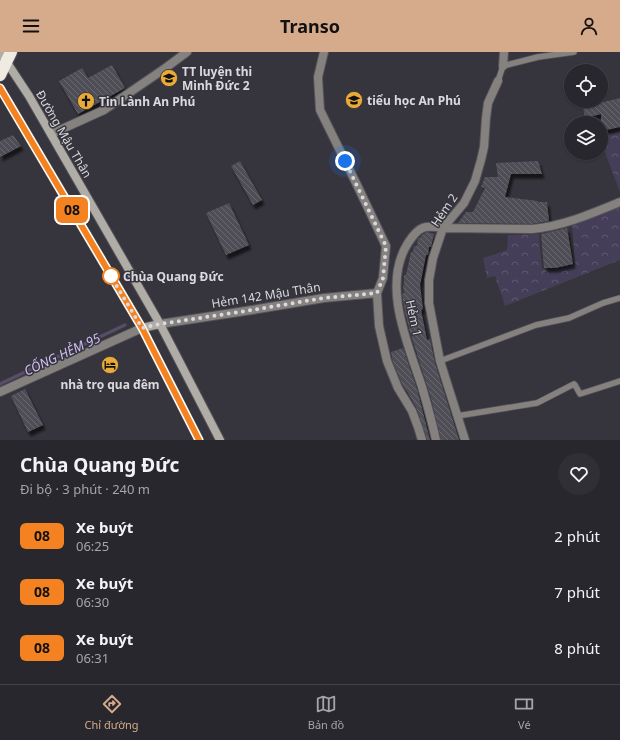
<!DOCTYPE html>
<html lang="vi">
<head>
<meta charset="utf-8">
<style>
	:root { --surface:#28272d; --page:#302f35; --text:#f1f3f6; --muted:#a5a5aa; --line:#444449; --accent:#d6ab8b }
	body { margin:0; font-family:"Noto Sans",sans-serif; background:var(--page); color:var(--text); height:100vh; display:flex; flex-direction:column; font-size:15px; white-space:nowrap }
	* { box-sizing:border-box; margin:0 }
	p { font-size:13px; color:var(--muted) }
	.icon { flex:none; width:22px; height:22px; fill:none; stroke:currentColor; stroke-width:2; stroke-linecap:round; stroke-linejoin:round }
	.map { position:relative; height:388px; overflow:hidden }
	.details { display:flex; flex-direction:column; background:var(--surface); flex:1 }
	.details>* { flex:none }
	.badge { padding:0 8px; border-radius:6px; font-size:14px; line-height:26px }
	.tools { position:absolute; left:564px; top:12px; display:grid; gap:8px }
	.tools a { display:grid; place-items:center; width:44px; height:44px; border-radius:50%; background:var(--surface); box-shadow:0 1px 3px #0004,0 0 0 1px var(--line); font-size:20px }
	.you { position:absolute; width:20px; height:20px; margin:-10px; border:3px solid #fff; border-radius:50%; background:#1a73e8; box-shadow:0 0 0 6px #1a73e833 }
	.map>.badge { position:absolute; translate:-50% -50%; box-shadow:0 0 0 2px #fff }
	.round { display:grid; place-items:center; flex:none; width:42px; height:42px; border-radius:21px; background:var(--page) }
	.head { display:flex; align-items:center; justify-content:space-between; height:68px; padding:0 20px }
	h1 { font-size:19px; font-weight:700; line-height:30px }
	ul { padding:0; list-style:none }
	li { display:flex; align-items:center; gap:12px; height:56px; padding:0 20px }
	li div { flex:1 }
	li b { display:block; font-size:15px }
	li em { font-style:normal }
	li .badge { min-width:44px; font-weight:700; text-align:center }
	header { display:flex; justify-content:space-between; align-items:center; height:52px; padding:0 20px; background:var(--accent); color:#111; font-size:18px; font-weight:700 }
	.tabs { display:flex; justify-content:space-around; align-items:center; height:56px; border-top:1px solid var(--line); background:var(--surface); font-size:11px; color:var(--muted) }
	.tabs a { display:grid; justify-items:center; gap:2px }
	.tabs .current { color:var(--accent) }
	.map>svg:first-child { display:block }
	.forest { fill:url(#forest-crowns) }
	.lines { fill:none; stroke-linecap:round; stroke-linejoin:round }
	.stream { stroke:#564d66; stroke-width:3.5 }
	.building { fill:url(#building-back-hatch); filter:url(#shadow) }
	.lane-casing { stroke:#545259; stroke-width:7 }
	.street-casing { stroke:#545259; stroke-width:10 }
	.secondary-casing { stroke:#545259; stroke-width:10 }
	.highway-casing { stroke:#545259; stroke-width:14 }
	.lane { stroke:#84817e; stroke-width:5.5 }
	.street { stroke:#84817e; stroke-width:8 }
	.secondary { stroke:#b0aca6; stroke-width:8 }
	.highway { stroke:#f0ebe2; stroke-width:12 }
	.line-casing { stroke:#fff; stroke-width:9 }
	.line { stroke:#f58220; stroke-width:6 }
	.walk { stroke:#dad9de; stroke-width:4; stroke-dasharray:0 7.2 }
	.stop-dot { fill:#fff; stroke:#f58220; stroke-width:2 }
	.labels { text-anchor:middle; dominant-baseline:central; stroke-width:3; stroke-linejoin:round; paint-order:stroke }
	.poi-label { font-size:12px; font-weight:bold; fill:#dad9de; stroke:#36343c; text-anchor:start }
	.street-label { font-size:12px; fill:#dad9de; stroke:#36343c }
	.stop-label { font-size:12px; font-weight:bold; fill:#dad9de; stroke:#36343c; text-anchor:start }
	.water-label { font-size:13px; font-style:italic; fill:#cec0f6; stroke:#36343c }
</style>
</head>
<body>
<header><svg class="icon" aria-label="menu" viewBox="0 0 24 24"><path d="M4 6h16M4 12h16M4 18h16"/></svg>Transo<svg class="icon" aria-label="person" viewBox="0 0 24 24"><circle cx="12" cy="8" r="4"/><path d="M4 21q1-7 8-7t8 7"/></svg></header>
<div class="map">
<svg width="620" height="388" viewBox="0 0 620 388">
	<defs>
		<pattern id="forest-crowns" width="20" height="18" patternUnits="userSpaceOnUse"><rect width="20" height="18" fill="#453e58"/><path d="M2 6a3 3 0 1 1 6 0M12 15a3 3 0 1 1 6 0" fill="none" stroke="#5f5970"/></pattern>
		<pattern id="building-back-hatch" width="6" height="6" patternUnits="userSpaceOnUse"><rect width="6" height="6" fill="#504e56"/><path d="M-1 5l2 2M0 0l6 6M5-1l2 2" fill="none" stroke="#69676e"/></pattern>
		<filter id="shadow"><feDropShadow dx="2.5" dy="4.5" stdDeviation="1" flood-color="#0009"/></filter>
	</defs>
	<rect width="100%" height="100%" fill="#36343c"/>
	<path class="forest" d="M 620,79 L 620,140 L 601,90 L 601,84 Z
		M 620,153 L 620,208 L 505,254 L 495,224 L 487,226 L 483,206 L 507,198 L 508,183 L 539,182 L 542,217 L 554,218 L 575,213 L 572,171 Z"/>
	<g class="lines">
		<path class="stream" d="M 0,332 L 125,273"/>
	</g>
	<path class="building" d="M 112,13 L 125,36 L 78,62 L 59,29 L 82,16 L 88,26 Z
		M 620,46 L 620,75 L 601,79 L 601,62 L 585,66 L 583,55 Z
		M 13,83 L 21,94 L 0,105 L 0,89 Z
		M 240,109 L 262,148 L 253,153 L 231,114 Z
		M 538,109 L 542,122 L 511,122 L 505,145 L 538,149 L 538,150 L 547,150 L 549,169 L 532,172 L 458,171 L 466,160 L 473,160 L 485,136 L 481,135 L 485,125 L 498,125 L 496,111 Z
		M 229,151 L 249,193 L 226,203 L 206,161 Z
		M 567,176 L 573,212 L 555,216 L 544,216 L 541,182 Z
		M 427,180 L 434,182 L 431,195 L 429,195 L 428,203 L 426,203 L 420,233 L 423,257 L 421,258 L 427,288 L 430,287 L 435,311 L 459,388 L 441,388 L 431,346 L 410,280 L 405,260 L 402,243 L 402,242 L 404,241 L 403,233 L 404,233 L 404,223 L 406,223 L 411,200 L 413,200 L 414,194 L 417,194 L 418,186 L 420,186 L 422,183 Z
		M 403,296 L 417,337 L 430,388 L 427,388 L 417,357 L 408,341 L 403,334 L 393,310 L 391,300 Z
		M 25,337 L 43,373 L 28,380 L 11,344 Z"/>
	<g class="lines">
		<defs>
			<path id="lane" d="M 498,29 L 503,14 L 538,5 L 574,0
				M 440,309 L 536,273 L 569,266 L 603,251 L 620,246
				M 457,364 L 537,351 L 574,332 L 575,333 L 580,342 L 620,329"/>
			<path id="street" d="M 324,0 L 318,25 L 320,58 L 358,135 L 386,194 L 383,226 L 377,241 L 379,274 L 387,309 L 398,336 L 412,359 L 418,375 L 422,388
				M 503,14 L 504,0
				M 51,82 L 104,58 L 164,17 L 187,0
				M 160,272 L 252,258 L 324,246 L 377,241
				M 0,340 L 142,276
				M 436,388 C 432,370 427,352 422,335 C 408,292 381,233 408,191 C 419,174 424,173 443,176 L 532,177 C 563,174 591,162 620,150
				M 465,388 L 440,309 L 429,251 L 429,228 L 433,206 L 443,176 L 464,151 L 475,129 L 481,108 L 484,95 L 486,66 L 488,51 L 498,29"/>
			<path id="secondary" d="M 0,0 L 29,44 L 160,272 L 220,388
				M 0,36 L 142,276 L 199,388
				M 142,276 L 160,272"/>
			<path id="highway" d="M 0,23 L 11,0"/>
		</defs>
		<use href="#lane" class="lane-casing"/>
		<use href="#street" class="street-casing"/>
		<use href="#secondary" class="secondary-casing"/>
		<use href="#highway" class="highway-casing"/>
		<use href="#lane" class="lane"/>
		<use href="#street" class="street"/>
		<use href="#secondary" class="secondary"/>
		<use href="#highway" class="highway"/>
	</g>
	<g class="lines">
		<defs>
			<path id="line" d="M 0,36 L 142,276 L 199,388"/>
		</defs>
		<use href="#line" class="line-casing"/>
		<use href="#line" class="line"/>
		<path class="walk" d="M 111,224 L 110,223 L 142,276 L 160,272 L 252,258 L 324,246 L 377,241 L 383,226 L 386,194 L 345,109"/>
	</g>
	<defs>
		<symbol id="school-disc" viewBox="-11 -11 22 22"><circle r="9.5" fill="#eaaa38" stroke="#36343c"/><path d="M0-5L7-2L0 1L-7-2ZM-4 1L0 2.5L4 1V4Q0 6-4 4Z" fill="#111"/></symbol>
		<symbol id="church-disc" viewBox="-11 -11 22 22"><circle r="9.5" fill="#eaaa38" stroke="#36343c"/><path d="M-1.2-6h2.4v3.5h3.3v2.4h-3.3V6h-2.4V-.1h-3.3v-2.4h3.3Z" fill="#111"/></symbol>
		<symbol id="hotel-disc" viewBox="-11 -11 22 22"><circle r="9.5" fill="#eaaa38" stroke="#36343c"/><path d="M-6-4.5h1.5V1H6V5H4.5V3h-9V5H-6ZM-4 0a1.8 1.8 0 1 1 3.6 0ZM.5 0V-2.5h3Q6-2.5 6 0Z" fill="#111"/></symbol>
	</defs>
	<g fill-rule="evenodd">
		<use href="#school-disc" x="159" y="16" width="20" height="20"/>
		<use href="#school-disc" x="344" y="38" width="20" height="20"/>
		<use href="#church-disc" x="76" y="39" width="20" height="20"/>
		<use href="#hotel-disc" x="100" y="303" width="20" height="20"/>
	</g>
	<circle class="stop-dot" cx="111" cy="224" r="8"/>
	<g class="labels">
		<g class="poi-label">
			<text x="182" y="19">TT luyện thi<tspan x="182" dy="14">Minh Đức 2</tspan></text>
			<text x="367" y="48">tiểu học An Phú</text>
			<text x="99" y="49">Tin Lành An Phú</text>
			<text x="110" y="332" text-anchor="middle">nhà trọ qua đêm</text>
		</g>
		<g class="street-label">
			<text transform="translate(64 82) rotate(60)">Đường Mậu Thân</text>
			<text transform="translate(444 158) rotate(-56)">Hẻm 2</text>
			<text transform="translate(266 243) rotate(-9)">Hẻm 142 Mậu Thân</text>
			<text transform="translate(414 266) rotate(78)">Hẻm 1</text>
		</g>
		<g class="stop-label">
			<text x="123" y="224">Chùa Quang Đức</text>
		</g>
		<g class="water-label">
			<text transform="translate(62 302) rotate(-25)">CỐNG HẺM 95</text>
		</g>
	</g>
</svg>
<div class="tools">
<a><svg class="icon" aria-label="locate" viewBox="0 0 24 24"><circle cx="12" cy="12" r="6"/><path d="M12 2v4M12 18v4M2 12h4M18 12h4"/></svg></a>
<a><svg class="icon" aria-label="layers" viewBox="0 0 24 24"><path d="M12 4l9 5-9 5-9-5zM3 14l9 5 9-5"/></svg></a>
</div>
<div class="you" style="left:345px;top:109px"></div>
<b class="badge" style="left:72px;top:158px;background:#f58220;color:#111">08</b>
</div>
<section class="details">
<div class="head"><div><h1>Chùa Quang Đức</h1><p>Đi bộ · 3 phút · 240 m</p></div><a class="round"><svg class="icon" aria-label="heart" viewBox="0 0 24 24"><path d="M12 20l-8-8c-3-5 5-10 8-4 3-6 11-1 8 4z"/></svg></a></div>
<ul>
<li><span class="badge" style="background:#f58220;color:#111">08</span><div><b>Xe buýt</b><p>06:25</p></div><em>2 phút</em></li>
<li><span class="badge" style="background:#f58220;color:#111">08</span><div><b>Xe buýt</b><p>06:30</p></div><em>7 phút</em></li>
<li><span class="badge" style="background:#f58220;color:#111">08</span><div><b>Xe buýt</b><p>06:31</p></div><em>8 phút</em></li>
</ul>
</section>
<nav class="tabs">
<a class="current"><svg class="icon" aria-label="directions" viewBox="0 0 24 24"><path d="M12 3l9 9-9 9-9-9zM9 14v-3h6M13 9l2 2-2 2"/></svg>Chỉ đường</a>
<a><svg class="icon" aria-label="map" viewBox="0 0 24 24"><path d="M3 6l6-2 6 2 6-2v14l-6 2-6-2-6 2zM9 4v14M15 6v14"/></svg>Bản đồ</a>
<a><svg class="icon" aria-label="tickets" viewBox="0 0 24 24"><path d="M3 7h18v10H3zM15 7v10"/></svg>Vé</a>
</nav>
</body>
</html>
